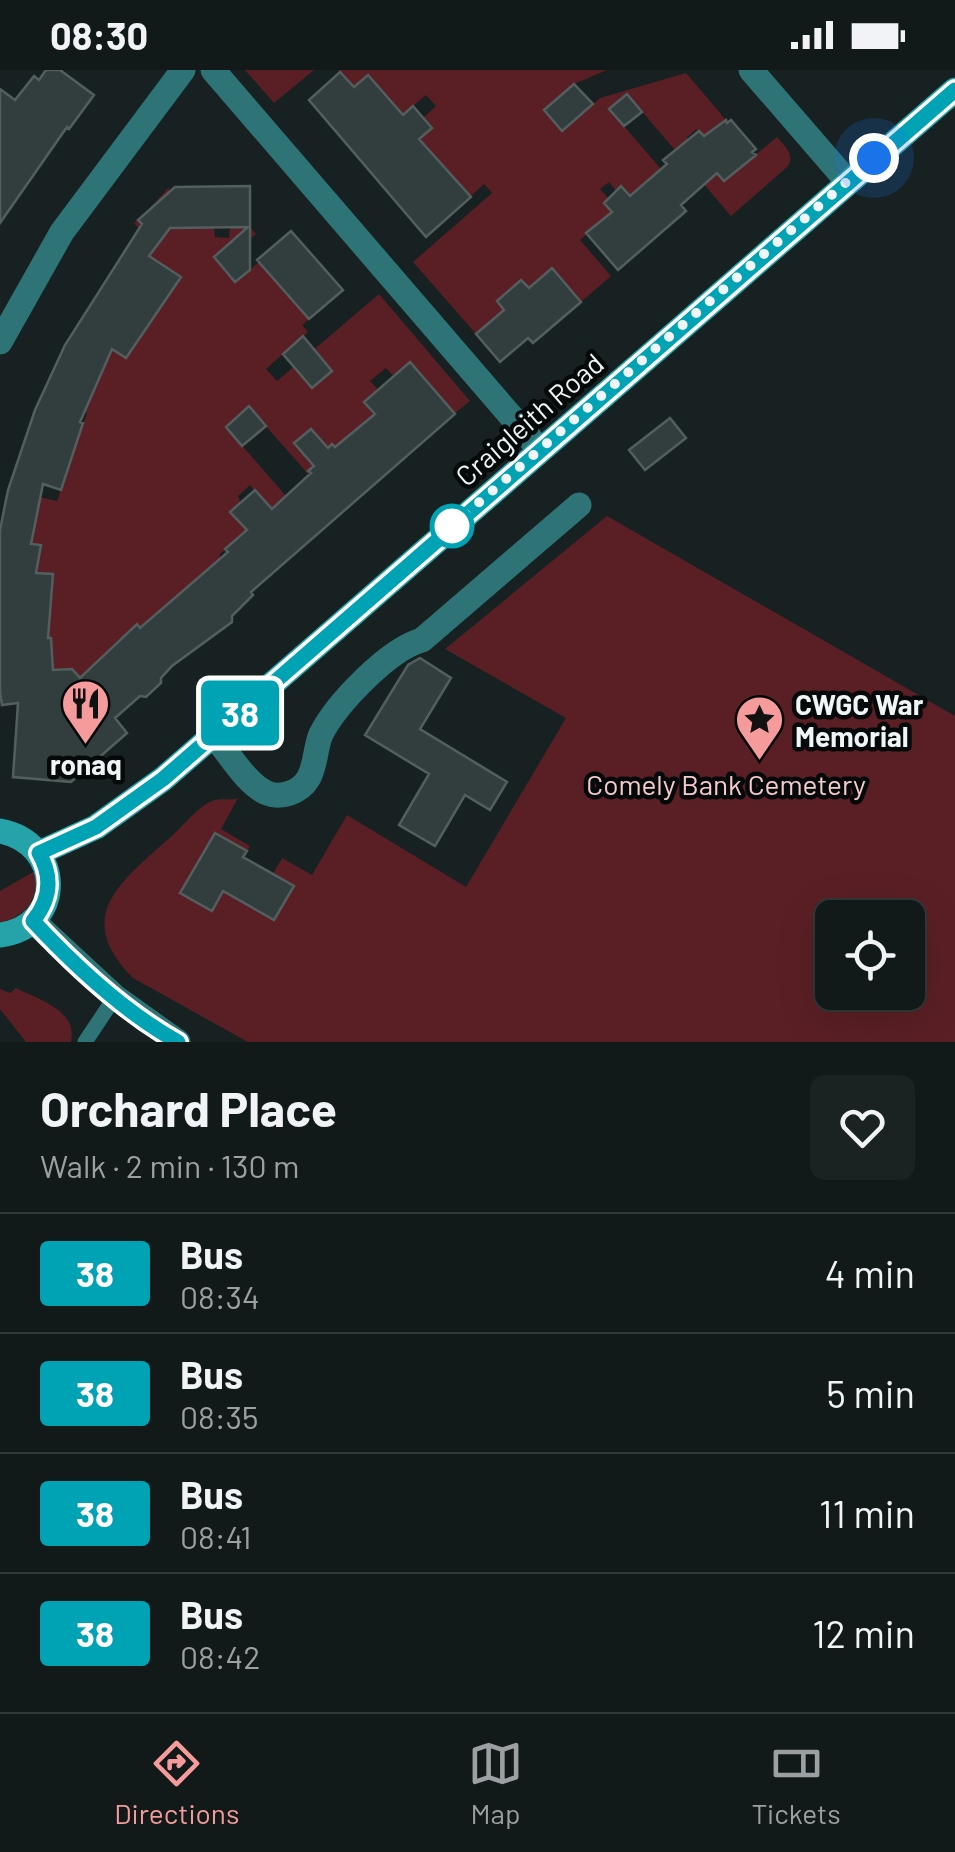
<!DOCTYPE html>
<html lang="en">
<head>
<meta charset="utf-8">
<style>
	:root { --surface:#111919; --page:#1a2222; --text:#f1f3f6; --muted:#9ca0a2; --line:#303838; --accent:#f59b9c }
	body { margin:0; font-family:Barlow,sans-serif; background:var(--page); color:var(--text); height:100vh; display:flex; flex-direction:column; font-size:38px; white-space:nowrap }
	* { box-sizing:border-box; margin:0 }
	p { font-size:32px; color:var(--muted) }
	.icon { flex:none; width:55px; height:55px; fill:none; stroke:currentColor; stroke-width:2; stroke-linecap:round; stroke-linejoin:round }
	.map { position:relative; height:972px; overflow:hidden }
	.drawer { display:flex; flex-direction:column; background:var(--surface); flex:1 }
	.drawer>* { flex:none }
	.badge { padding:0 20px; border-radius:8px; font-size:35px; line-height:65px }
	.controls { position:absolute; left:815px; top:830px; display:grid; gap:20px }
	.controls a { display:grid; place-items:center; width:110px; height:110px; border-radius:15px; background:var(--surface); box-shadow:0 10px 40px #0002,0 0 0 2px var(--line); font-size:50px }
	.you { position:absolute; width:50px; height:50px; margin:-25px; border:8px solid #fff; border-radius:50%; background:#1a73e8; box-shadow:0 0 0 15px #1a73e833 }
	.map>.badge { position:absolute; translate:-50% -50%; box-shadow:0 0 0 5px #fff }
	.round { display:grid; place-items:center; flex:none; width:105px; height:105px; border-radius:15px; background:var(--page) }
	.overview { display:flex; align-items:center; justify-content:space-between; height:170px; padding:0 40px }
	h1 { font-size:48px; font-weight:700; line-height:75px }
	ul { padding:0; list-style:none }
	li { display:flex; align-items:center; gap:30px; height:120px; padding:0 40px; border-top:2px solid var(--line) }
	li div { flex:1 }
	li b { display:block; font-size:38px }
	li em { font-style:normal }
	li .badge { min-width:110px; font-weight:700; text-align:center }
	.status { display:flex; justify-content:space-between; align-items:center; height:70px; padding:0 50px; background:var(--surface); direction:ltr }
	.status svg { height:28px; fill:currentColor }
	.tabs { display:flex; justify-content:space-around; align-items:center; height:140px; border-top:2px solid var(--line); background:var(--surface); font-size:28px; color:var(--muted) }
	.tabs a { display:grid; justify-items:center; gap:5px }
	.tabs .current { color:var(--accent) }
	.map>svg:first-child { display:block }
	.green { fill:#5a1f24; fill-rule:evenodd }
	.building { fill:#323d3d; stroke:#535e5f; stroke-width:2.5 }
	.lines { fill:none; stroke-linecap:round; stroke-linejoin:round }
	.service { stroke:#2e7376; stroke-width:15 }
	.minor { stroke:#2e7376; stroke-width:25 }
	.tertiary { stroke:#2e7376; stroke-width:25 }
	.secondary { stroke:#25a3a9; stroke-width:25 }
	.line-casing { stroke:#fff; stroke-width:22 }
	.line { stroke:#00a3b4; stroke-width:15 }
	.walk { stroke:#f0f6f7; stroke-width:10; stroke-dasharray:0 18 }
	.stop-dot { fill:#fff; stroke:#00a3b4; stroke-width:5 }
	.labels { text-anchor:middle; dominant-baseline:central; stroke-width:9; stroke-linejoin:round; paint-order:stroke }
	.street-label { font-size:28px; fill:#f0f6f7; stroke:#06090a }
	.poi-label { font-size:28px; font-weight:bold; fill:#f0f6f7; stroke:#06090a; text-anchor:start }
	.park-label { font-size:28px; fill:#f6cbcb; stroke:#06090a }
</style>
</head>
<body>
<div class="status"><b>08:30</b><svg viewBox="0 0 49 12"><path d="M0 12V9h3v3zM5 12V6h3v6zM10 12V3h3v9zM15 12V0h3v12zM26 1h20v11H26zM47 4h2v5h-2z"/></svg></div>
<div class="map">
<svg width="955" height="972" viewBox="0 0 955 972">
	<rect width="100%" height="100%" fill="#172121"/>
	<path class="green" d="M 245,0 L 314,0 L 274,33 Z
		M 338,0 L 607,0 L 574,14 L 545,40 L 563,61 L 600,28 L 686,3 L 726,50 L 710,60 L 711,63 L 706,68 L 697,59 L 687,67 L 711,108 L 717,103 L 724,111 L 777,67 C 785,77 796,85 787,97 L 731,146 L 628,25 L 610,40 L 661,99 L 630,126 L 622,117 L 616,121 L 609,112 L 600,119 L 608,128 L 604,132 L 612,142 L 580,170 L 611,206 L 581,232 L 552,199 L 529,218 L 521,210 L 504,240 L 476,264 L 413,192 L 492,123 L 484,114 L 456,140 L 405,81 L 423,48 L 436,36 L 426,25 L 389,56 L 381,19 L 368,5 L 354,17 Z
		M 169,117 L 169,157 L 214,157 L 215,167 L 229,168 L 230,157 L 250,157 L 256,164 L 240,177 L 228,203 L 236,212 L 259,192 L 309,249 L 302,255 L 308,262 L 266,299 L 277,311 L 379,224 L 470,331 L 454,344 L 394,307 L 386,298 L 370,311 L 378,320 L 365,331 L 375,344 L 364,353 L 371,360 L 328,378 L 311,359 L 295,373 L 314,396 L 309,405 L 249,337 L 226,357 L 286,426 L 268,441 L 250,415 L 238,426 L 250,457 L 219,485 L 237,506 L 209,498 L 198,507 L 206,516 L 180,538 L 172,530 L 161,539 L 164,544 L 142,561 L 136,555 L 113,575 L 89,618 L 71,599 L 29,603 L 26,570 L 53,504 L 28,502 L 40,475 L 31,474 L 40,427 L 57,431 L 87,343 L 72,336 L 101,271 L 127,287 L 180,207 L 149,186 L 155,177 L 134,153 L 138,150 L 152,165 L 146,143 Z
		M 607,446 L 955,646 L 955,972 L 248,972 L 133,908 C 70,845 124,809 173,765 C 184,755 201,733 215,730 C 222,728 230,731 238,728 L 221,759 L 250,776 L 247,781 L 215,763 L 181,823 L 212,841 L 223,821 L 274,850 L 293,816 L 273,804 L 282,788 L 312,805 L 347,745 L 466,817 L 566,648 L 445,579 ZM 832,848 L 908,848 L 908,922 L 832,922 Z
		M 35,801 C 40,830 26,845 0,854 L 0,821 Z
		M 16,918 C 39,930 78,940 71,972 L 26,972 L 0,939 L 0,919 L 10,923 Z"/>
	<path class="building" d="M 46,0 L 60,0 L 94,25 L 69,59 L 67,57 L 0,153 L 0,19 L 15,30 L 34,6 L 39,10 Z
		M 340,2 L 354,17 L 368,5 L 403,45 L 413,36 L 432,58 L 419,69 L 471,127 L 426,167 L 309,30 Z
		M 574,14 L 593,34 L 562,61 L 544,40 Z
		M 627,24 L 642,42 L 624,56 L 609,39 Z
		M 726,50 L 727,53 L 731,50 L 756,79 L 752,82 L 756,85 L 724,111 L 717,103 L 681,135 L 686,141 L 618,200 L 586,163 L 612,142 L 604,133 L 621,116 L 630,126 L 667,94 L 663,90 L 699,61 L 704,66 Z
		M 250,116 L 250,200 L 235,212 L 214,187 L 248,157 L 170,158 L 149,186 L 181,207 L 126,288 L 112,279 L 80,352 L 83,353 L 61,420 L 43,414 L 31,474 L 41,475 L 36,503 L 53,504 L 48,568 L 51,568 L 53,600 L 72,599 L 80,608 L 137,554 L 140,558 L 228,482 L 225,479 L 247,460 L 230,442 L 255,420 L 272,439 L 311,403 L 308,401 L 314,396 L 294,373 L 311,359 L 328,378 L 332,374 L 335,377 L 375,344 L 364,332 L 410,292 L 455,344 L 251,522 L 253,525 L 232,546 L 232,552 L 172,596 L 161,608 L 161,613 L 146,627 L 140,626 L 115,648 L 127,663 L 71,712 L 13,707 L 18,633 L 2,635 L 0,622 L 0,460 L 8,420 L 35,340 L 65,275 L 142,154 L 138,150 L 175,117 Z
		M 291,161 L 343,220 L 309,249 L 257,190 Z
		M 552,198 L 581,232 L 533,273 L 528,268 L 500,292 L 476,264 L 504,240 L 497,231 L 521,210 L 529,218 Z
		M 303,266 L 332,301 L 312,318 L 283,284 Z
		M 249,336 L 266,356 L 242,376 L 226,357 Z
		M 670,348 L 686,368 L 645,400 L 629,380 Z
		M 420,588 L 451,608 L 420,659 L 507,712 L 490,740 L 465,725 L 435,776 L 399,755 L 429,704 L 365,665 L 408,595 Z
		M 215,763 L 247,781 L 243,787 L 294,816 L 274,850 L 223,821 L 212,841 L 180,823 Z"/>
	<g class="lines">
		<path class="service" d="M 85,972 L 115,927"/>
		<path class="minor" d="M 213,0 L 540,380
			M 751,0 L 847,111
			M 0,272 L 62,162 L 183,0
			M 214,666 C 229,683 246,714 267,723 C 281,729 300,722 308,709 C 316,696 315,678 321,664 C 337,633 389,579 422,570 L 579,435"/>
		<path class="tertiary" d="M 33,851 L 115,927 L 178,972"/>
		<path class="secondary" d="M 0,761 C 64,773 65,857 0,865
			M 39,783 L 96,757 L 163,709 L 955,20"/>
	</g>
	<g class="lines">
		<defs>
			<path id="line" d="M 178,972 C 124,942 75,896 33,851 C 50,830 53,807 39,783 L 96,757 L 163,709 L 955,20"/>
		</defs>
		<use href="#line" class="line-casing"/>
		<use href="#line" class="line"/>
		<path class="walk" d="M 452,456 L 874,88"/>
	</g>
	<defs>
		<symbol id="restaurant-pin" viewBox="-11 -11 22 30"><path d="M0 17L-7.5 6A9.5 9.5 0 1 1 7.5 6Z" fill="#f59b9c" stroke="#06090a"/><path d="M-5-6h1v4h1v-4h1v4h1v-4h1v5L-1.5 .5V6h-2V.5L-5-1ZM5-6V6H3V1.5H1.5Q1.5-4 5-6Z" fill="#111"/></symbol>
		<symbol id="sight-pin" viewBox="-11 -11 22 30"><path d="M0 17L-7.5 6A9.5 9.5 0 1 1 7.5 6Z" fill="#f59b9c" stroke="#06090a"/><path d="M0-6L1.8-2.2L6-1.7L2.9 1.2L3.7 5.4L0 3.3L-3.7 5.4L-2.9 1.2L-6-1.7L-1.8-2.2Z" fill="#111"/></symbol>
	</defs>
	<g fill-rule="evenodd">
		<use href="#restaurant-pin" x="58" y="606" width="55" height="75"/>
		<use href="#sight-pin" x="732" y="622" width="55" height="75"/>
	</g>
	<circle class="stop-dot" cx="452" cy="456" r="20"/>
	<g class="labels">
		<g class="street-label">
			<text transform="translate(529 349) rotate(-41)">Craigleith Road</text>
		</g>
		<g class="poi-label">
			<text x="795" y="634">CWGC War<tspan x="795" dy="32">Memorial</tspan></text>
			<text x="86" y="694" text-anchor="middle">ronaq</text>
		</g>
		<g class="park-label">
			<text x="726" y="714">Comely Bank Cemetery</text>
		</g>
	</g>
</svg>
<div class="controls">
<a><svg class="icon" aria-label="locate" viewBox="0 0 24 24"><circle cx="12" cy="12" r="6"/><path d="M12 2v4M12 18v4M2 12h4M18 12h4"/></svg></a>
</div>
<div class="you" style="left:874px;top:88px"></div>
<b class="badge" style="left:240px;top:643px;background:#00a3b4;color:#fff">38</b>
</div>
<section class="drawer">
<div class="overview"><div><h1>Orchard Place</h1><p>Walk · 2 min · 130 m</p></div><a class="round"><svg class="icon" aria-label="heart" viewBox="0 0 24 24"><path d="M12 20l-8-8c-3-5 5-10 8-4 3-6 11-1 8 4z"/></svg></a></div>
<ul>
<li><span class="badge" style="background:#00a3b4;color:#fff">38</span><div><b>Bus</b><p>08:34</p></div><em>4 min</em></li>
<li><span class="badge" style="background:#00a3b4;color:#fff">38</span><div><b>Bus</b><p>08:35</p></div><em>5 min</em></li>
<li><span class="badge" style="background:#00a3b4;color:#fff">38</span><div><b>Bus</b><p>08:41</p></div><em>11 min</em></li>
<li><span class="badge" style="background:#00a3b4;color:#fff">38</span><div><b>Bus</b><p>08:42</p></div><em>12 min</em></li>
</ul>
</section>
<nav class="tabs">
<a class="current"><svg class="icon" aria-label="directions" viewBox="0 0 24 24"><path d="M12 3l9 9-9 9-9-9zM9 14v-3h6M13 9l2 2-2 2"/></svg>Directions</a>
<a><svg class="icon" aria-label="map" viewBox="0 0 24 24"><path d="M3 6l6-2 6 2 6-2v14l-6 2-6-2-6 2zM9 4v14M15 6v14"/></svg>Map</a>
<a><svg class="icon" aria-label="tickets" viewBox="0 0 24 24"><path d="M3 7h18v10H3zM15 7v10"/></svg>Tickets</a>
</nav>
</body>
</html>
